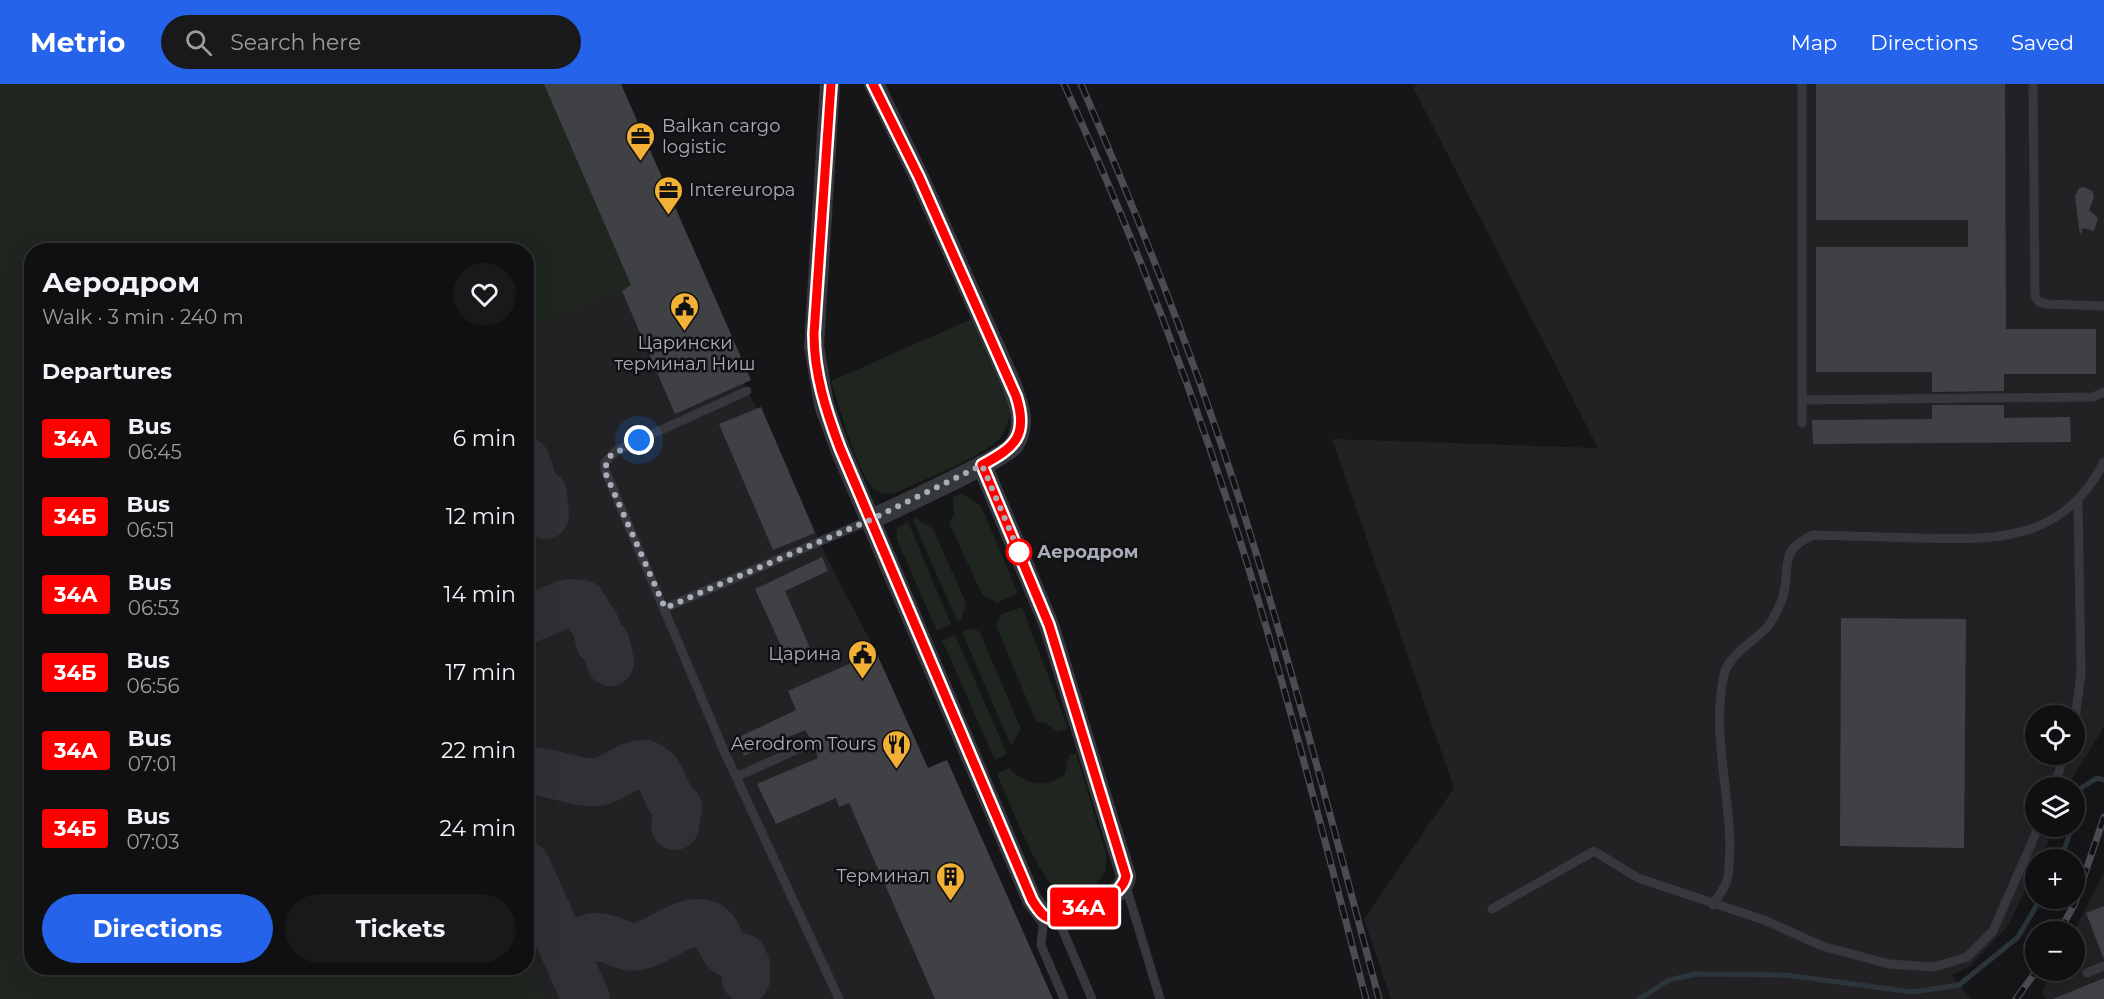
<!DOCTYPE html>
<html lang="en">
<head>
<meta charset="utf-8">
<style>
	:root { --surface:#101012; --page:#19191b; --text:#f1f3f6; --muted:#9c9d9f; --line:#303032; --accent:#2563eb }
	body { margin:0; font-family:Montserrat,sans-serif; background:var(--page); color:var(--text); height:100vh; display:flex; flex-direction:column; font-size:22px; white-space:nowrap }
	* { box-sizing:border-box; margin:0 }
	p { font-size:20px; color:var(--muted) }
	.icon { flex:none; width:33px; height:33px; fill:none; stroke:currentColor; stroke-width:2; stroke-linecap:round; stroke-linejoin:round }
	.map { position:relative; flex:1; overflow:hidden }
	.drawer { position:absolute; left:24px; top:159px; width:510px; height:732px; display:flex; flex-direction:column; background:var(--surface); border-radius:24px; box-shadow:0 6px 24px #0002,0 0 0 2px var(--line) }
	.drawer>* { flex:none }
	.badge { padding:0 12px; border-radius:4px; font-size:21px; line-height:39px }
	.controls { position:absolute; left:2025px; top:621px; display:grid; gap:12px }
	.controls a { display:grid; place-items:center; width:60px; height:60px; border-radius:50%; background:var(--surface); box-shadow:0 6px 24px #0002,0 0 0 2px var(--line); font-size:30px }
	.you { position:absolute; width:30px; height:30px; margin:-15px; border:4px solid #fff; border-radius:50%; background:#1a73e8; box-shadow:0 0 0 9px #1a73e833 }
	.map>.badge { position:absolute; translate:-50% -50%; box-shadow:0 0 0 3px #fff }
	h2 { padding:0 18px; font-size:22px; line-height:54px }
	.round { display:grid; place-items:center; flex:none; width:63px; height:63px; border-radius:32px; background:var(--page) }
	.overview { display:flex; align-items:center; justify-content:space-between; height:102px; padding:0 18px }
	h1 { font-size:28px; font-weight:700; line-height:45px }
	.primary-button { display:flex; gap:12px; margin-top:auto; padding:12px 18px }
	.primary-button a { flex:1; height:69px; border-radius:36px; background:var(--accent); color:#fff; font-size:24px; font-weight:700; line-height:69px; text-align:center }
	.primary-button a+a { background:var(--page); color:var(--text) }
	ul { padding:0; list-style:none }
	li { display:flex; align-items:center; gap:18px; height:78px; padding:0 18px }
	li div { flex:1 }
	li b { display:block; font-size:22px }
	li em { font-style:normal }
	li .badge { min-width:66px; font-weight:700; text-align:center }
	header { display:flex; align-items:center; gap:36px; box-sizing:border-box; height:84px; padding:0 30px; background:var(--accent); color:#fff }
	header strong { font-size:28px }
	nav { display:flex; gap:33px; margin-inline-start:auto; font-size:21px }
	.search { width:420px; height:54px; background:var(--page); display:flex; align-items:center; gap:15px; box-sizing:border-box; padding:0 21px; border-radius:33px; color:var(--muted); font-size:22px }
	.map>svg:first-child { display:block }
	.built { fill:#222225; fill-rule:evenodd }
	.green { fill:#1e261f }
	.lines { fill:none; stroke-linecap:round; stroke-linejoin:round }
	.stream { stroke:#2c353c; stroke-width:5 }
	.taxiway { stroke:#303135; stroke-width:48 }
	.building { fill:#404145 }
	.lane { stroke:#37383d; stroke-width:9 }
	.street { stroke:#37383d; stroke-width:20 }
	.rail-casing { stroke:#4a4c52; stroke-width:7 }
	.rail { stroke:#111113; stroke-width:4.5; stroke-dasharray:14; stroke-linecap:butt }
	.line-casing { stroke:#fff; stroke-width:14 }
	.line { stroke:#f00; stroke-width:9 }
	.walk { stroke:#a8adb8; stroke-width:6; stroke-dasharray:0 10.8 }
	.stop-dot { fill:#fff; stroke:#f00; stroke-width:3 }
	.labels { text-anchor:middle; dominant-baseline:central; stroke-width:5; stroke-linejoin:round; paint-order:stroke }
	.poi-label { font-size:18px; fill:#a8adb8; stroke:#111113; text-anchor:end }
	.stop-label { font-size:18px; font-weight:bold; fill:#a8adb8; stroke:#111113; text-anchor:start }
</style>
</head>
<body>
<header>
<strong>Metrio</strong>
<div class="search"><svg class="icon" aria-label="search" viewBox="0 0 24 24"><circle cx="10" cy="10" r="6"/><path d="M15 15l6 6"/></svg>Search here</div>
<nav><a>Map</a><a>Directions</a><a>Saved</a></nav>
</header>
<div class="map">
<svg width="2104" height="915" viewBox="0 0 2104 915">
	<rect width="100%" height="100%" fill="#161618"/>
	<path class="built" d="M 0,0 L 621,0 L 751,296 L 744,300 L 747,307 L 756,324 L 761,323 L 826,472 L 876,568 L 928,684 L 849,719 L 935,915 L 0,915 ZM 32,166 L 526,166 L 526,884 L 32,884 Z
		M 1418,0 L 2104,0 L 2104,643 L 2067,703 L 2036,704 L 2036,742 L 2053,743 L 2044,769 L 2041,775 L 2036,776 L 2035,786 L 2008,842 L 1970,882 L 1952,891 L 1970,915 L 1391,915 L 1364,835 L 1454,704 L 1332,355 L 1598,364 L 1413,3 ZM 2036,632 L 2074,632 L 2074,670 L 2036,670 Z
		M 2104,789 L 2104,915 L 2045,915 L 2042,907 L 2053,887 L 2074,886 L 2074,847 Z"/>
	<path class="green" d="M 0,0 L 544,0 L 631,201 L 527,248 L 526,166 L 32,166 L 32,884 L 526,884 L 527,871 L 542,915 L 0,915 Z
		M 974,234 L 1010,318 C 1010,329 1009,340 1003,350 C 992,370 917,398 893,410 C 886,410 877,410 872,403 C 854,380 841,326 831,297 Z
		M 960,410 L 969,413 L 981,422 L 1018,509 L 997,519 L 982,510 L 949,439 L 954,431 L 953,414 Z
		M 916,434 L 933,445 L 966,519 L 962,534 L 957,537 L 913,436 Z
		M 908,438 L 951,540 L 937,547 L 897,456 L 897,444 Z
		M 1022,523 L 1068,644 L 1058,648 L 1046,639 L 1036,637 L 996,542 L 1000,531 Z
		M 971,544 L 980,548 L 1021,645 L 1011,662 L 962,548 Z
		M 955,551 L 1007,670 L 995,676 L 942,556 Z
		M 1076,669 L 1106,770 L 1106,785 L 1098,799 C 1086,809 1069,813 1055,803 C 1037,791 1008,714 997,690 L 1009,684 C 1024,700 1047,706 1065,690 L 1069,671 Z"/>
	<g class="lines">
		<path class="stream" d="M 2074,731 L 2081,704 L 2097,694 L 2104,696
			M 2061,776 L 2072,742
			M 1639,915 L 1669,896 L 1696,890 L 1786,891 L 1912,908 L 1959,901 L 2018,853 L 2041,814"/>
		<path class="taxiway" d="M 526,377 L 536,406 L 543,410 L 545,431
			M 526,536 L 568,519 L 582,520 L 596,542 L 600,558 L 606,560 L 610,578
			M 526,687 C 551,686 573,700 597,698 C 615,696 626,679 646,680 C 667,689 662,712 678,723 L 675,742
			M 526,781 L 586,915
			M 566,868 C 575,862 584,854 595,853 C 613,852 624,868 643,861 C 661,856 688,832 708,841 C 718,846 719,859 726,867 C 730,871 738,872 743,874 L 746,881 L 746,895"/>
	</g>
	<path class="building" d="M 544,0 L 621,0 L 751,296 L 675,330 L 622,207 L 631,201 Z
		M 1816,0 L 2005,0 L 2006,245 L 2096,245 L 2096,290 L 2004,290 L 2004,307 L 1932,308 L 1932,288 L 1816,288 L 1816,163 L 1968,163 L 1968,136 L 1816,136 Z
		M 2084,103 L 2092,107 L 2094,113 L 2089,126 L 2098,134 L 2094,147 L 2083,144 L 2080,151 L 2075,112 L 2079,104 Z
		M 1932,321 L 2004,321 L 2004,334 L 2070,333 L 2071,358 L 1813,360 L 1812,336 L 1932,335 Z
		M 761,323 L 815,449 L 773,466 L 719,340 Z
		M 822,473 L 828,487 L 785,507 L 810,564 L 787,575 L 755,505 Z
		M 1841,534 L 1966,535 L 1964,764 L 1840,762 Z
		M 876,568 L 928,684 L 947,676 L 1053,915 L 935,915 L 849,719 L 839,723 L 836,714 L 776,740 L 757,700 L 818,674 L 813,658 L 805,646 L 744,672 L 737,654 L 796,626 L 788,607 Z
		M 2104,822 L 2104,873 L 2103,873 L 2086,829 Z
		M 2104,894 L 2104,915 L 2053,915 Z"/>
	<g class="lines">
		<path class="lane" d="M 1802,0 L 1802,339
			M 2033,0 L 2035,212 L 2039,218 L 2048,220 L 2104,222
			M 747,307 L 617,366 L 605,378 L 605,386 L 725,669 L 839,915
			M 1802,316 L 2093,313 L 2104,308
			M 665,524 L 870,436
			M 2074,643 L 2081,590 L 2078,416
			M 736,693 L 807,661
			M 2053,704 L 2065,670
			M 1125,799 L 1160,915
			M 1713,821 C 1718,812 1727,802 1728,792 C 1737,726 1709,657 1724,591 C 1729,569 1756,557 1769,541 C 1774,534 1779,523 1782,516 C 1792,486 1776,467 1813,451 C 1848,452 1883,453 1918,454 C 1996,456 2063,458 2104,378
			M 1492,825 L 1594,767 L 1638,794 L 1764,836 L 1822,862 L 1889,880 L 1934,883 L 1967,873 L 1993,847 L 2039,742
			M 1044,832 L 1041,861 L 1064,915
			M 1058,835 L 1092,915
			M 2087,889 L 2104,882"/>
		<path class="street" d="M 830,0 L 814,262 L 824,321 L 840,365 L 1032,816 L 1044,832 C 1057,839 1104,817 1117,808 C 1123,804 1125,799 1126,792 L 1049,541 L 982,381
			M 870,436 C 892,425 1004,375 1014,361 C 1027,341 1019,320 1011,299 L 919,93 L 874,0"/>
		<defs>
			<path id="rail" d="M 1064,0 C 1133,151 1194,308 1243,466 C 1289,614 1327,765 1366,915
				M 1081,0 C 1142,141 1198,284 1244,430 C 1294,590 1336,753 1379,915
				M 2059,848 L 2075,819 L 2104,733
				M 2016,915 L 2037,886"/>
		</defs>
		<use href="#rail" class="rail-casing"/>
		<use href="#rail" class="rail"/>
	</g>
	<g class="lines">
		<defs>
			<path id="line" d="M 831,0 L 814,250 C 814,290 826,327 840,364 L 1032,816 C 1039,827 1044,836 1058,835 C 1078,826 1122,816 1126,792 L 1049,541 L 982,381 C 1015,363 1029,352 1016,312 L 919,93 L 873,0"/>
		</defs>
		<use href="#line" class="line-casing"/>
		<use href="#line" class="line"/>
		<path class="walk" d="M 639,356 L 610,372 L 604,386 L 665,524 L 870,436 L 982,381 L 1019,468"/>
	</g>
	<defs>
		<symbol id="office-pin" viewBox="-11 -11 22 30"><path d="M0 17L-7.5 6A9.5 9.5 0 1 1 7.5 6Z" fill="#f2b134" stroke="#111113"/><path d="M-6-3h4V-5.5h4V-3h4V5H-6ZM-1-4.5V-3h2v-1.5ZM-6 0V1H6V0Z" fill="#111"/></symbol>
		<symbol id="civic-pin" viewBox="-11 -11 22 30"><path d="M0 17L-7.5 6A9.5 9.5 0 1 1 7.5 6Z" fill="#f2b134" stroke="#111113"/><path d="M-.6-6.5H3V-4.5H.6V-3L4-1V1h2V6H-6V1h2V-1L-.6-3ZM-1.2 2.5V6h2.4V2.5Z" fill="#111"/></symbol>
		<symbol id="restaurant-pin" viewBox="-11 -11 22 30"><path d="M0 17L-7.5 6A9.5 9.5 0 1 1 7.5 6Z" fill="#f2b134" stroke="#111113"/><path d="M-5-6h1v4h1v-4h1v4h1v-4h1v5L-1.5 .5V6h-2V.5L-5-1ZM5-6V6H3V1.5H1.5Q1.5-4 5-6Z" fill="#111"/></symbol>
		<symbol id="building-pin" viewBox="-11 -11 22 30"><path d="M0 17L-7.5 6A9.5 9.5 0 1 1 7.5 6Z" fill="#f2b134" stroke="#111113"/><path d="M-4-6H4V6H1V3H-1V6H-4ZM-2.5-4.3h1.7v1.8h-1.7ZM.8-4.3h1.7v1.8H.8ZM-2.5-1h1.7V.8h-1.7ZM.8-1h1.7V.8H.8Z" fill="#111"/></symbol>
	</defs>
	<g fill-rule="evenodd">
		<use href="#office-pin" x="624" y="36" width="33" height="45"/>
		<use href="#office-pin" x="652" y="90" width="33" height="45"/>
		<use href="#civic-pin" x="668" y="206" width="33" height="45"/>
		<use href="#civic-pin" x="846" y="554" width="33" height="45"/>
		<use href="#restaurant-pin" x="880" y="644" width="33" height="45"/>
		<use href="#building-pin" x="934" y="776" width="33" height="45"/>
	</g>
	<circle class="stop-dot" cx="1019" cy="468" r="12"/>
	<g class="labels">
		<g class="poi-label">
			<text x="662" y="42" text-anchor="start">Balkan cargo<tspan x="662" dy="21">logistic</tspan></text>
			<text x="689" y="106" text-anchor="start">Intereuropa</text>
			<text x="685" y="259" text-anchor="middle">Царински<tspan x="685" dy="21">терминал Ниш</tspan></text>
			<text x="841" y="570">Царина</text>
			<text x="876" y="660">Aerodrom Tours</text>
			<text x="930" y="792">Терминал</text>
		</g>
		<g class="stop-label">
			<text x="1037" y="468">Аеродром</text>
		</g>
	</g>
</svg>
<div class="controls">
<a><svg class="icon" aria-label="locate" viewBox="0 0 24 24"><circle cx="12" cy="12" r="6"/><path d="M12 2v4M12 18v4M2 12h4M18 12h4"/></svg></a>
<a><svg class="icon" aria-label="layers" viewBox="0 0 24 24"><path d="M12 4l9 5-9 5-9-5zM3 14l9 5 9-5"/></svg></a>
<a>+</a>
<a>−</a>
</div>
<div class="you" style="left:639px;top:356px"></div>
<b class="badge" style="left:1084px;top:823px;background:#f00;color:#fff">34А</b>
<section class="drawer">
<div class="overview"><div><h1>Аеродром</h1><p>Walk · 3 min · 240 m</p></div><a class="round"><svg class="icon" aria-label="heart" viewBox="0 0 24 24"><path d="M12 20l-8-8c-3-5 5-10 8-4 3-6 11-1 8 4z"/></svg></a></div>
<h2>Departures</h2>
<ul>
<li><span class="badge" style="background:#f00;color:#fff">34А</span><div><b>Bus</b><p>06:45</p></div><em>6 min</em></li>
<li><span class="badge" style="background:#f00;color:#fff">34Б</span><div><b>Bus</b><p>06:51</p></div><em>12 min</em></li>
<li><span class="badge" style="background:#f00;color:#fff">34А</span><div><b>Bus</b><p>06:53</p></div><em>14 min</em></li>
<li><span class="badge" style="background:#f00;color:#fff">34Б</span><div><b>Bus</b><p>06:56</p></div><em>17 min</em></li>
<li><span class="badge" style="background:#f00;color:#fff">34А</span><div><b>Bus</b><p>07:01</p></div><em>22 min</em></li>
<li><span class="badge" style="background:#f00;color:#fff">34Б</span><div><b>Bus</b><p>07:03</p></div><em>24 min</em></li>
</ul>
<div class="primary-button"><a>Directions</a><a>Tickets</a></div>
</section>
</div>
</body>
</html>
